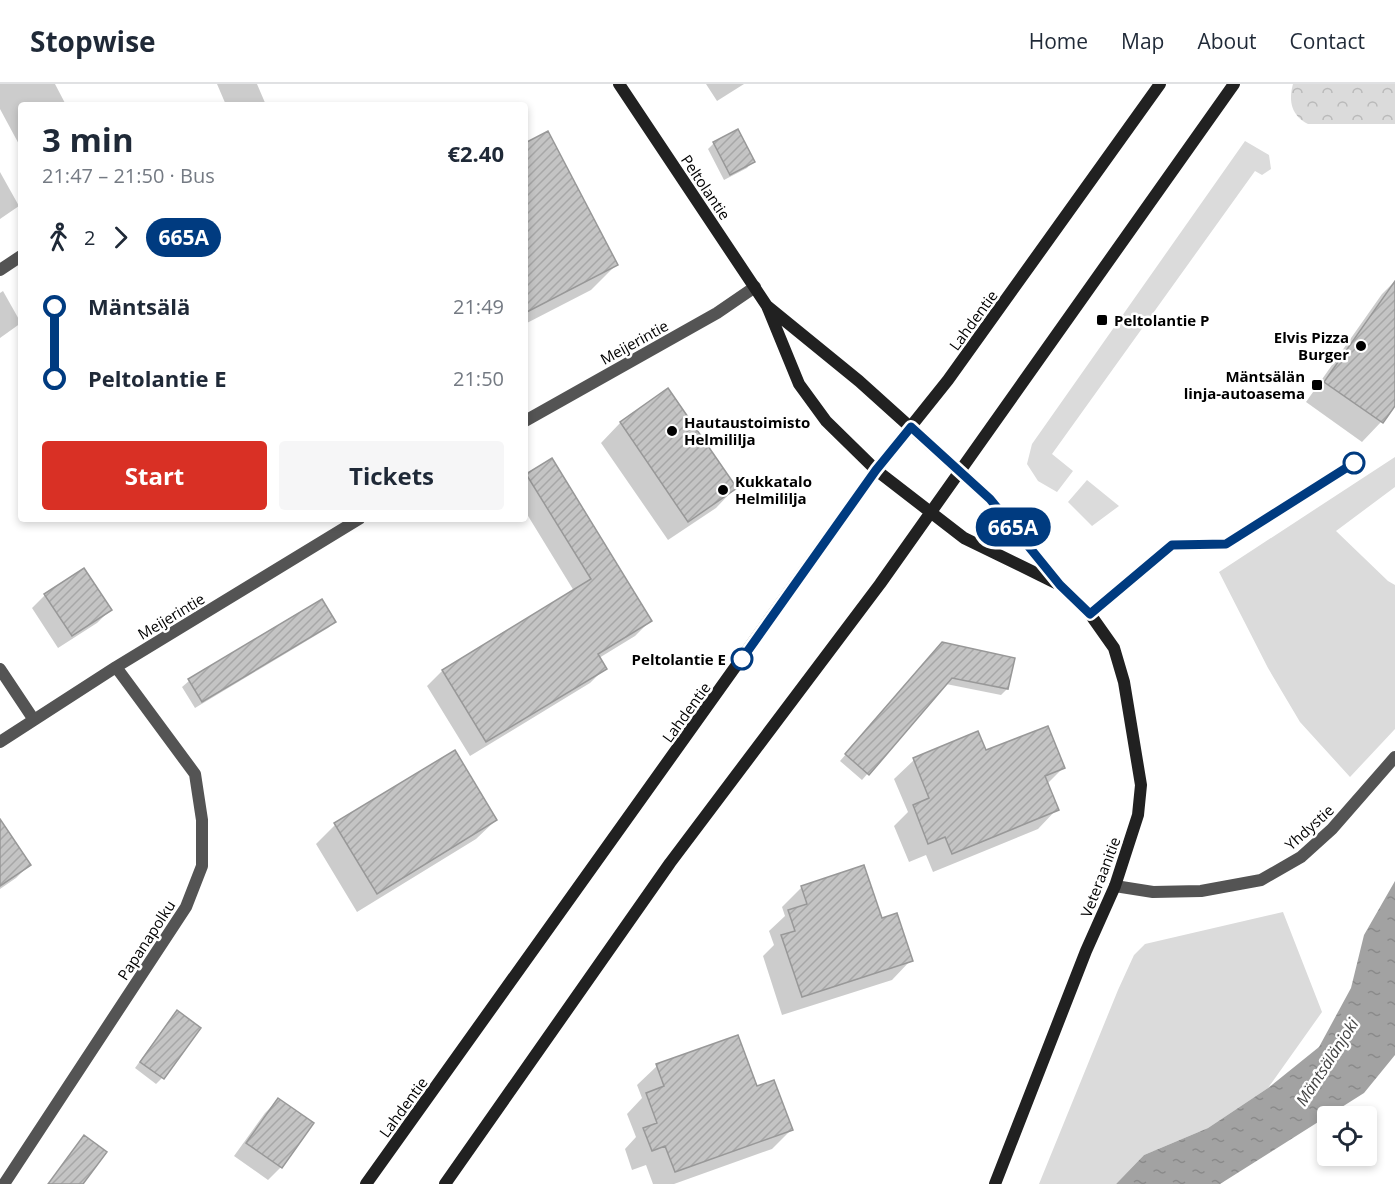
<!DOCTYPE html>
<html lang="en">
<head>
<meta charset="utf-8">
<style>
	:root { --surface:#fff; --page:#f6f6f7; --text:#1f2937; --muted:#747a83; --line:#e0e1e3; --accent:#d93025 }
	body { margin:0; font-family:"Open Sans",sans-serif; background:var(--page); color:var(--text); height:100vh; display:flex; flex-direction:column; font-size:22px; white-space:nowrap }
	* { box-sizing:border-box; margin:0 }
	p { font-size:20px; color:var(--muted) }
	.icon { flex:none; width:33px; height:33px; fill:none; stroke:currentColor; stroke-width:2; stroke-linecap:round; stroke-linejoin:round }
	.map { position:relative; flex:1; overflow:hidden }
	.drawer { position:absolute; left:18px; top:18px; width:510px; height:420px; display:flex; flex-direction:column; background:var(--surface); border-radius:6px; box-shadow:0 3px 9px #0003 }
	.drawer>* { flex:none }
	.badge { padding:0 12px; border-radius:20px; font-size:21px; line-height:39px }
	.tools { position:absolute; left:1317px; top:1022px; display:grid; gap:12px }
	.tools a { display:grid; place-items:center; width:60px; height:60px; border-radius:6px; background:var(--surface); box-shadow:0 3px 9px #0003; font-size:30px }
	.map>.badge { position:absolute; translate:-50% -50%; box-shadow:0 0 0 3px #fff }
	.legs { display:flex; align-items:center; gap:9px; height:66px; padding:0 24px; font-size:20px }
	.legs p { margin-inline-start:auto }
	.head { display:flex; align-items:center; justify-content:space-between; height:102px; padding:0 24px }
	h1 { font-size:33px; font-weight:700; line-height:45px }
	.button { display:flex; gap:12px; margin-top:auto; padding:12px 24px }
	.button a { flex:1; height:69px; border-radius:6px; background:var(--accent); color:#fff; font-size:24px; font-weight:700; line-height:69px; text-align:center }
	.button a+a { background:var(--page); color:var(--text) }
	ul { padding:0 24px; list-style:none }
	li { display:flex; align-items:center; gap:21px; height:72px; font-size:22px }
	li i { display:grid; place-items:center; width:9px; height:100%; margin:0 8px; background:currentColor }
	li i::after { content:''; width:15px; height:15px; margin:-8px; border:4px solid; border-radius:50%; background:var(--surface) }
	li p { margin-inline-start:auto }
	li:first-child i { background:linear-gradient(#0000 50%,currentColor 0) }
	li:last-child i { background:linear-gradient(currentColor 50%,#0000 0) }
	header { display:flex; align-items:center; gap:36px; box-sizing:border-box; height:84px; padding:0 30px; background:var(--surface); border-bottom:2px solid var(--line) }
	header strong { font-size:28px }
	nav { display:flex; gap:33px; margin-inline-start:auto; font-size:21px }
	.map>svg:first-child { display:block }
	.grass { fill:#dbdbdb }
	.forest { fill:url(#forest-crowns) }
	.water { fill:url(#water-ripples) }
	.shadow { fill:#0003 }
	.building { fill:url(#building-hatch); stroke:#989898; stroke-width:1.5 }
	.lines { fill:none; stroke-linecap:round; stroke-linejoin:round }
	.minor { stroke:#545454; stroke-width:12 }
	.tertiary { stroke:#545454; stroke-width:12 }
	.secondary { stroke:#212121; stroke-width:12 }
	.line-1-casing { stroke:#fff; stroke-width:14 }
	.line-1 { stroke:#003b80; stroke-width:9 }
	.poi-dot { fill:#000; stroke:#fff; stroke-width:2 }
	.stop-1-dot { fill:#fff; stroke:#003b80; stroke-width:3 }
	.labels { text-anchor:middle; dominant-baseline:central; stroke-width:5; stroke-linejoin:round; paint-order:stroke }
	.street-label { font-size:15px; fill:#000; stroke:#fff }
	.poi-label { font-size:15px; font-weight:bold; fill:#000; stroke:#fff; text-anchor:start }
	.stop-label { font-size:15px; font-weight:bold; fill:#000; stroke:#fff; text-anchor:end }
	.water-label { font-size:16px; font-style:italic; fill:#434343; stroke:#fff }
</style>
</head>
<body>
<header>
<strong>Stopwise</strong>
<nav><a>Home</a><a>Map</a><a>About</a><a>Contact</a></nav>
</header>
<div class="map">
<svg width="1395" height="1100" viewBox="0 0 1395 1100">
	<defs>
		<pattern id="forest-crowns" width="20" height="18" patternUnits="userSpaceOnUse" patternTransform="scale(1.5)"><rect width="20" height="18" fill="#dbdbdb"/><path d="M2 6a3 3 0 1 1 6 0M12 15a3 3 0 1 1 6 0" fill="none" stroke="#bababa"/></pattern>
		<pattern id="water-ripples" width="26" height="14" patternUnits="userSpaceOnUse" patternTransform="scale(1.5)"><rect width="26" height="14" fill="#a2a2a2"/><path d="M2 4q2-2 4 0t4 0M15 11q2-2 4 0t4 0" fill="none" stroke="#8a8a8a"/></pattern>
		<pattern id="building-hatch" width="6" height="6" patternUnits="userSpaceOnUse" patternTransform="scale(1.5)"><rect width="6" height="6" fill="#c4c4c4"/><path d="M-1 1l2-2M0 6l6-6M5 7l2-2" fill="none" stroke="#a7a7a7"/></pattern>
	</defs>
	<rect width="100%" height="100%" fill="#fff"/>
	<path class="grass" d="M 1245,57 L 1269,71 L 1271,85 L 1262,91 L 1255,87 L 1052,370 L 1073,387 L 1057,408 L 1038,397 L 1027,380 L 1032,360 Z
		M 1395,373 L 1395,403 L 1336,447 L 1388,497 L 1395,501 L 1395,645 L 1350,693 L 1300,638 L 1268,584 L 1219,488 Z
		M 1087,396 L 1119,422 L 1092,442 L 1068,418 Z
		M 1283,828 L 1322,928 L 1268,1004 L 1208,1044 L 1144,1071 L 1116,1100 L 1039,1100 L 1118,906 L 1134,871 L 1145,860 Z"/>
	<path class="forest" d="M 1293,0 L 1395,0 L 1395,40 L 1308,40 C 1292,32 1288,18 1293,0 Z"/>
	<path class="water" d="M 1395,797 L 1395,971 L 1364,1009 L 1220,1100 L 1116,1100 L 1144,1071 L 1208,1044 L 1268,1004 L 1319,963 L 1351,904 L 1364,851 Z"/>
	<path class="shadow" d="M 0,0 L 55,0 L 66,21 L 21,21 L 21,64 L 0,25 Z
		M 217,0 L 257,0 L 266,21 L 226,21 Z
		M 706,0 L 744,0 L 717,17 Z
		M 714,59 L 753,77 L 747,84 L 724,96 L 708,65 Z
		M 525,61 L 616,181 L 591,206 L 525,240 Z
		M 0,88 L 19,122 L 0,135 Z
		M 1395,197 L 1395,319 L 1381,338 L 1362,358 L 1306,318 L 1382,210 Z
		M 3,207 L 21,239 L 0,254 L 0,209 Z
		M 668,306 L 735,404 L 716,424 L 668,456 L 601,359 L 620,339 Z
		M 527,391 L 650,537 L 635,552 L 599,574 L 605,584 L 590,599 L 470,672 L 427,602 L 442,587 L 574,507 L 525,427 L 525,393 Z
		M 45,511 L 110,526 L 97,539 L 58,564 L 32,524 Z
		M 321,517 L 334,538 L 328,544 L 195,624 L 182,603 L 189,597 Z
		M 936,566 L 1007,605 L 1001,611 L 946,600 L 862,696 L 840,677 Z
		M 454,668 L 496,736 L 476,755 L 357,828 L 316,760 L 335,741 Z
		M 986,668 L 1064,683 L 1047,700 L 1057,725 L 1038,745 L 933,788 L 926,771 L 909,778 L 894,742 L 908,728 L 894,695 L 914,676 Z
		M 0,738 L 29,781 L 16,794 L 0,805 Z
		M 802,803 L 881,836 L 911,876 L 892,896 L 782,931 L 763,872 L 774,861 L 769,847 L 785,832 L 782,823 Z
		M 171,934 L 162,994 L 156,1000 L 135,984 Z
		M 657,982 L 756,1004 L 791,1046 L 772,1065 L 674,1100 L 653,1100 L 646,1081 L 632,1086 L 625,1065 L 636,1053 L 627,1030 L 642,1014 L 637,1001 Z
		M 278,1016 L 281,1083 L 268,1096 L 234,1072 L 265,1029 Z"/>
	<path class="building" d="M 738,45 L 755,78 L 730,91 L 713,58 Z
		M 548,47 L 618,181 L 525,229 L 525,59 Z
		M 1395,197 L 1395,322 L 1383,339 L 1324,298 Z
		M 668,304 L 737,404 L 688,438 L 620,338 Z
		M 552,374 L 652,537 L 598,570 L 607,585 L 486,658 L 442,586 L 591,495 L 526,390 Z
		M 84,484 L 112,526 L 72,552 L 44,510 Z
		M 322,515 L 336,538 L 202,618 L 188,595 Z
		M 942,558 L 1015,574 L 1008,605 L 952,594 L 869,691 L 845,670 Z
		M 1048,642 L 1065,684 L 1045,692 L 1059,726 L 952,770 L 945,753 L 928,760 L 913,721 L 929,714 L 913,674 L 978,647 L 986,666 Z
		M 455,666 L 497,736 L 377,810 L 334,739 Z
		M 0,735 L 31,781 L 0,802 Z
		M 864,781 L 882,834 L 897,829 L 913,877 L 802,913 L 781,851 L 795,847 L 788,826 L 807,820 L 801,802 Z
		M 177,926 L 201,944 L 164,995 L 140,978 Z
		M 738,951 L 757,1002 L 774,996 L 793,1046 L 675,1088 L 665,1062 L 652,1067 L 643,1044 L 657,1039 L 646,1009 L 664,1002 L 656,980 Z
		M 278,1014 L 314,1039 L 282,1084 L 246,1059 Z
		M 84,1051 L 107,1068 L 83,1100 L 48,1100 Z"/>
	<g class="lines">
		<path class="minor" d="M 0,186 L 21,172
			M 525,337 L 717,229 L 755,203
			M 0,585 L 34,636
			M 0,658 L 116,583 L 359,435
			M 4,1100 L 186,823 L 202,782 L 202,736 L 195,690 L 116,583"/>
		<path class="tertiary" d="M 1115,802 L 1153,808 L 1201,807 L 1261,796 L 1301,773 L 1332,745 L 1395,673"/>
		<path class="secondary" d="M 619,0 L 767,222 L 799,300 L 826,337 L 876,386 L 964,454 L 1056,499
			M 767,222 L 859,297 L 990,415 L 1060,501 L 1090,530 L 1114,564 L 1124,598 L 1141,701 L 1138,731 L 1115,802 L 1086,867 L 995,1100
			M 366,1100 L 876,386 L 948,296 L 1160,0
			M 445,1100 L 670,779 L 880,500 L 1234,0"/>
	</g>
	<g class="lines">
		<defs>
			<path id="line-1" d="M 742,575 L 876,386 L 911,343 L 990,415 L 1060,501 L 1090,530 L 1172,461 L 1226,460 L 1354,379"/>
		</defs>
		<use href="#line-1" class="line-1-casing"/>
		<use href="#line-1" class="line-1"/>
	</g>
	<g class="poi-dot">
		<rect x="1096" y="230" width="12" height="12" rx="3"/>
		<circle cx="1361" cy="262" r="6"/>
		<rect x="1311" y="295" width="12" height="12" rx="3"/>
		<circle cx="672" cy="347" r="6"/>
		<circle cx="723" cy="406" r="6"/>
	</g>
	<g class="stop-1-dot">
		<circle cx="1354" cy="379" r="10"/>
		<circle cx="742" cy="575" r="10"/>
	</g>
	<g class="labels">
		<g class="street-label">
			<text transform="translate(706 103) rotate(56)">Peltolantie</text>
			<text transform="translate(973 236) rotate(-54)">Lahdentie</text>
			<text transform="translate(634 258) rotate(-29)">Meijerintie</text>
			<text transform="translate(171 532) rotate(-31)">Meijerintie</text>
			<text transform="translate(686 628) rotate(-54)">Lahdentie</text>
			<text transform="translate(1309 743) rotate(-42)">Yhdystie</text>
			<text transform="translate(1100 793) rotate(-69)">Veteraanitie</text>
			<text transform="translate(146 856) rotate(-57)">Papanapolku</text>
			<text transform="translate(403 1023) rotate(-54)">Lahdentie</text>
		</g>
		<g class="poi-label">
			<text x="1114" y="236">Peltolantie P</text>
			<text x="1349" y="253" text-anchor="end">Elvis Pizza<tspan x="1349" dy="17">Burger</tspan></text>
			<text x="1305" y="292" text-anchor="end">Mäntsälän<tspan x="1305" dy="17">linja-autoasema</tspan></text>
			<text x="684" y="338">Hautaustoimisto<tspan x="684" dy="17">Helmililja</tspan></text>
			<text x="735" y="397">Kukkatalo<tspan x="735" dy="17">Helmililja</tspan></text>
		</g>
		<g class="stop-label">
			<text x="726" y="575">Peltolantie E</text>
		</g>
		<g class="water-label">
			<text transform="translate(1327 978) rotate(-57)">Mäntsälänjoki</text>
		</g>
	</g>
</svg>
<div class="tools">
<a><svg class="icon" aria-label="locate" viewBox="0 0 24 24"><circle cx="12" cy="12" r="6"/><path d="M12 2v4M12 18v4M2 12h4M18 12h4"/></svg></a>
</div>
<b class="badge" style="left:1013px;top:443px;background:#003b80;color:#fff">665A</b>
<section class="drawer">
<div class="head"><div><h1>3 min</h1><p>21:47 – 21:50 · Bus</p></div><b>€2.40</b></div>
<div class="legs"><svg class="icon" aria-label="walk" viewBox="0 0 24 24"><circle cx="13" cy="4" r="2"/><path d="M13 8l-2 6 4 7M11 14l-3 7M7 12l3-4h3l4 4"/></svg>2<svg class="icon" aria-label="forward" viewBox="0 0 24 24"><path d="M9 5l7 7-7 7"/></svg><b class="badge" style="background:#003b80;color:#fff">665A</b></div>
<ul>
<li><i style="color:#003b80"></i><b>Mäntsälä</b><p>21:49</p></li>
<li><i style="color:#003b80"></i><b>Peltolantie E</b><p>21:50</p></li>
</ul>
<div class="button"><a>Start</a><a>Tickets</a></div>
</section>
</div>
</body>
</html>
